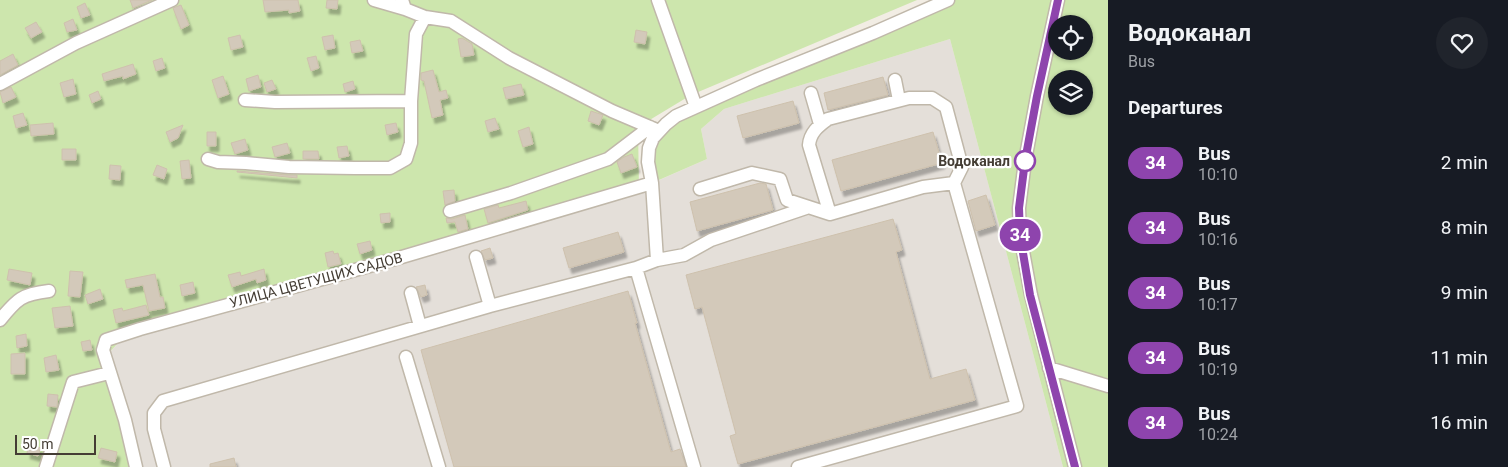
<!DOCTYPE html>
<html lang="en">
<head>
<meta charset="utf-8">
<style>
	:root { --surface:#171b24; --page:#20242c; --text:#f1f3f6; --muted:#9ea1a6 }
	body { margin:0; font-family:Roboto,sans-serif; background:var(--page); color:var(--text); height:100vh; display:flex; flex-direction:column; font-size:19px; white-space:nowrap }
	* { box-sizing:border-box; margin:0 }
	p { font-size:16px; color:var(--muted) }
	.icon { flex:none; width:28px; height:28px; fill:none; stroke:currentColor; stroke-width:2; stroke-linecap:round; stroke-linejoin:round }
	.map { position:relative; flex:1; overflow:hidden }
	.side { display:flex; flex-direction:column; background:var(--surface); width:400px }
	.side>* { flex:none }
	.badge { padding:0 10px; border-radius:16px; font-size:18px; line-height:32px }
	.buttons { position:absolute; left:1048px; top:15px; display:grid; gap:10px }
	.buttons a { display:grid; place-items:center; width:45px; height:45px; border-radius:50%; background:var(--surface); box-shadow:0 1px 4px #0004; font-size:25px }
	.scale { position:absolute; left:15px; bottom:12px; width:81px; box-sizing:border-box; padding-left:5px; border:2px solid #443d34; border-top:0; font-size:14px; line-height:18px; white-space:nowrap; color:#443d34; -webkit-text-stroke:4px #fff; paint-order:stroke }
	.map>.badge { position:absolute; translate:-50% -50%; box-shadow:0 0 0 2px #fff }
	h2 { padding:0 20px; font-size:19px; line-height:45px }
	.round { display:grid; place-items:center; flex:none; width:52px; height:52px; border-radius:26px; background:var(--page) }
	.summary { display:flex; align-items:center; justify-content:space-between; height:85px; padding:0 20px }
	h1 { font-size:24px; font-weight:700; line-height:38px }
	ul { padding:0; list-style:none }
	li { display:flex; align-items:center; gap:15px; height:65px; padding:0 20px }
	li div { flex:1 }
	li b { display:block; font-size:19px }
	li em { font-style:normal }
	li .badge { min-width:55px; font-weight:700; text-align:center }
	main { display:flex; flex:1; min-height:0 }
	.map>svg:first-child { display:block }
	.industrial { fill:#e4dfd9 }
	.green { fill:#cde6ad; fill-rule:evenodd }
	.building { fill:#d3c9ba; stroke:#cec1ad; filter:url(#shadow) }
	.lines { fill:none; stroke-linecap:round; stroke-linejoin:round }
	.minor-casing { stroke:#c0b8aa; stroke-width:15 }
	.minor { stroke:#fff; stroke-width:12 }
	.line-casing { stroke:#fff; stroke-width:11 }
	.line { stroke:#8e44ad; stroke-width:8 }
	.stop-dot { fill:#fff; stroke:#8e44ad; stroke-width:2.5 }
	.labels { text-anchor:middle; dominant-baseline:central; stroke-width:4.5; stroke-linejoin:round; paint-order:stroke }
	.stop-label { font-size:14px; font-weight:bold; fill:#443d34; stroke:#fff; text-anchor:end }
	.street-label { font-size:14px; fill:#443d34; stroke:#fff }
</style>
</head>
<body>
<main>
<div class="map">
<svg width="1108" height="467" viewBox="0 0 1108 467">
	<defs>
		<filter id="shadow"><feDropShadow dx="3" dy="5.5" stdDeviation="1" flood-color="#0004"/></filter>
	</defs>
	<rect width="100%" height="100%" fill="#f2ede4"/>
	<path class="industrial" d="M 950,39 L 1063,467 L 143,467 L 109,353 L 127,334 L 639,189 L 707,159 L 701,129 L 724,109 Z"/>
	<path class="green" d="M 0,0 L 917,0 L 691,95 L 638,127 L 639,189 L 126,334 L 109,353 L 143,467 L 0,467 Z
		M 948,0 L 1108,0 L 1108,467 L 1063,467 L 950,39 L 724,109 L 701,129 L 707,159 L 652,183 L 649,148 L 676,116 ZM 1056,24 L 1084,24 L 1084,51 L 1056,51 ZM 1056,79 L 1084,79 L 1084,106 L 1056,106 Z"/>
	<path class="building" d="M 130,0 L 152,0 L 133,8 Z
		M 263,0 L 298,0 L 300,11 L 289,13 L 289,10 L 265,12 Z
		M 327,0 L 338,0 L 337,9 L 326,8 Z
		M 85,3 L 90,15 L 81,18 L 77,7 Z
		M 181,5 L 189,25 L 181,29 L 173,8 Z
		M 73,19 L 77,30 L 67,32 L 64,23 Z
		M 36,22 L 42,32 L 31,38 L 25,28 Z
		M 636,30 L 647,32 L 645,44 L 634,42 Z
		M 240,35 L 243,47 L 231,50 L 228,38 Z
		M 333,35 L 335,48 L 325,50 L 322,37 Z
		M 462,38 L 472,44 L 474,55 L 461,57 L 458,39 Z
		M 360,40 L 363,51 L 352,53 L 350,42 Z
		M 13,54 L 18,65 L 0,75 L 0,61 Z
		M 316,56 L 319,68 L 311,71 L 307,58 Z
		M 162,58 L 165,68 L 156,71 L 153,61 Z
		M 133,64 L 136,74 L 123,79 L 123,76 L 104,81 L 102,74 Z
		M 433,70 L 439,92 L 446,90 L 448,98 L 440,100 L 443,115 L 432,118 L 424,81 L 421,80 L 421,73 Z
		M 258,75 L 261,87 L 249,91 L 246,79 Z
		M 223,76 L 229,94 L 218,98 L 212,80 Z
		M 883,77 L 888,95 L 828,110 L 824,93 Z
		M 73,79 L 76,94 L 64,97 L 60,83 Z
		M 272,80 L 276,89 L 267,92 L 264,83 Z
		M 353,81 L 355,89 L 345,92 L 343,84 Z
		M 521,84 L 524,95 L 506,99 L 503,88 Z
		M 11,87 L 16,97 L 3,103 L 0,92 Z
		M 98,91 L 101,99 L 92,103 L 89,95 Z
		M 793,101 L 799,123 L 743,138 L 737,116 Z
		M 591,111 L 603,115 L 599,125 L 588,121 Z
		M 23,113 L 27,125 L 16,128 L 13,116 Z
		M 495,118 L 499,129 L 488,132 L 485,121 Z
		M 53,123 L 54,134 L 31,136 L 30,125 Z
		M 396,123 L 398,132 L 387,135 L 385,125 Z
		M 183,125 L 178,138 L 170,142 L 166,132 Z
		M 529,127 L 533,144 L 523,147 L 518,131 Z
		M 207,132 L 216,132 L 216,146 L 207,146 Z
		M 933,132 L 942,163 L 841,191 L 832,160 Z
		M 245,139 L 248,150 L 235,154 L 231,143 Z
		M 287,143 L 290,153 L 275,157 L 272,147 Z
		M 347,146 L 349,156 L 339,158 L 337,147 Z
		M 62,149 L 76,149 L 76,160 L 62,160 Z
		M 303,151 L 318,151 L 319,159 L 303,159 Z
		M 632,154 L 637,167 L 621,173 L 617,162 L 624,157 Z
		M 189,160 L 191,178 L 182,179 L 180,161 Z
		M 110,165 L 121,166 L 120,180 L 109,179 Z
		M 157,165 L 167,169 L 164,179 L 153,175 Z
		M 237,171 L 288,175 L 297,175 L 297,178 L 237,172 Z
		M 760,183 L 766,184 L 773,210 L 697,231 L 690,202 Z
		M 454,190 L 455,201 L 445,205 L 443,191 Z
		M 986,195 L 995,225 L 976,231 L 968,201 Z
		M 526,201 L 528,210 L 488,223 L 484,209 L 498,205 L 499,208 Z
		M 390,213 L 390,222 L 381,223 L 380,214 Z
		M 465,215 L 468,229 L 458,232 L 455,222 L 447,223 L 446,218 L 452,219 Z
		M 893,219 L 902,250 L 896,252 L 930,379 L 966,369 L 975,400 L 738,464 L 730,436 L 736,434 L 702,307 L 695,309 L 686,275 Z
		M 618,232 L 624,252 L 569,268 L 563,248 Z
		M 370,241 L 372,250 L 360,254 L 357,244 Z
		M 490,248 L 493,258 L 485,260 L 481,251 Z
		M 333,251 L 334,254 L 338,253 L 341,264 L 328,267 L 325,253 Z
		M 9,269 L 32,273 L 30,285 L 7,280 Z
		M 264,269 L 266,280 L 257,283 L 256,279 L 232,287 L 228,275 L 240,272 L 241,276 Z
		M 70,271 L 83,272 L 80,297 L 68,296 Z
		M 155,274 L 160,297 L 163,297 L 165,308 L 149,311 L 143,285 L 127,288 L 125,280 Z
		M 193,282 L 195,293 L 182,296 L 180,285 Z
		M 425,285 L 427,295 L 421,297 L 416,287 Z
		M 100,289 L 103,299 L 88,304 L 85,295 Z
		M 628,291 L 637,323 L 635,323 L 671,452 L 680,449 L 686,467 L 454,467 L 421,350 Z
		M 146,305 L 149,315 L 116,323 L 113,310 L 122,308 L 123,311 Z
		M 70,306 L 73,326 L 55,328 L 52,308 Z
		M 26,334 L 27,346 L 17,348 L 16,336 Z
		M 90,340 L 92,350 L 83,351 L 81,342 Z
		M 25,353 L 25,374 L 11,374 L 11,354 Z
		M 56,355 L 59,370 L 46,372 L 44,358 Z
		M 48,394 L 58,395 L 57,407 L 47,406 Z
		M 29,444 L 41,448 L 38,456 L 27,453 Z
		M 101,448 L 117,452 L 115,462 L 98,458 Z
		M 234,458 L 236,467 L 210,467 L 210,464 Z"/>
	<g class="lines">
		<defs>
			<path id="minor" d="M 374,0 L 405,9
				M 402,0 L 405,9 L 425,17 L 451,21 L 509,58 L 612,111 L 659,131
				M 658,0 L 696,107
				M 1058,0 L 1037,96 L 1025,161 L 1019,208 L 1020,235 L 1031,295 L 1075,467
				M 895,80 L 899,100
				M 0,84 L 76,43 L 172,0
				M 811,93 L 820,124
				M 245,100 L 275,102 L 411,101 L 416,34 L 425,17
				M 208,159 L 218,162 L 246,163 L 289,167 L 355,168 L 390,168 L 406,159 L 411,143 L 411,101
				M 700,189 L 752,173 L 780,179 L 787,200 L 830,214 L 923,187 L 954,183
				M 450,211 L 511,193 L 608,159 L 650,127
				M 476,257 L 490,306
				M 657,260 L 652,183 L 648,162 L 649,148 L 653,138 L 666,124 L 676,116 L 756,80 L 873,33 L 948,0
				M 636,268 L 657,260 L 684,255 L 711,240 L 809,207
				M 411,293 L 420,326
				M 0,320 C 17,299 22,294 49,291
				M 406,357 L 439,467
				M 1049,368 L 1108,386
				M 46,467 L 73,382 L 109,373
				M 136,467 L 125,420 L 103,350 L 106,340 L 140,329 L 395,259 L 652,183
				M 164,467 L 154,429 L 154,413 L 163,401 L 490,306 L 636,268 L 694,467
				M 798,467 L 1017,406 L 954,183 L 962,167 L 946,107 L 932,98 L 909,98 L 828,119 C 818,126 810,133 809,145 L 830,214"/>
		</defs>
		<use href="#minor" class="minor-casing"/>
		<use href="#minor" class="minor"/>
	</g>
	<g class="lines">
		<defs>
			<path id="line" d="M 1058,0 L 1037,96 L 1025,161 L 1019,208 L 1020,235 L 1030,295 L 1075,467"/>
		</defs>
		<use href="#line" class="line-casing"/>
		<use href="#line" class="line"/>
	</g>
	<circle class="stop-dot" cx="1025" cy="161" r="10"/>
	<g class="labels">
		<g class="stop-label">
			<text x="1010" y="161">Водоканал</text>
		</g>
		<g class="street-label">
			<text transform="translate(316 280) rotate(-15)">УЛИЦА ЦВЕТУЩИХ САДОВ</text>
		</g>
	</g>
</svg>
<div class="buttons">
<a><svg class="icon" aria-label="locate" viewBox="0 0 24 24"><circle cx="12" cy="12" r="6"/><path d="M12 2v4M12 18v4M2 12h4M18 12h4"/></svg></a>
<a><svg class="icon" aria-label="layers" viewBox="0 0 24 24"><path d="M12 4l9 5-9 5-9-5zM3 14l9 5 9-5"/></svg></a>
</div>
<div class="scale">50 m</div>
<b class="badge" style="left:1020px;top:235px;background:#8e44ad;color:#fff">34</b>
</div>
<section class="side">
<div class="summary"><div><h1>Водоканал</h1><p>Bus</p></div><a class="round"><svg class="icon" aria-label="heart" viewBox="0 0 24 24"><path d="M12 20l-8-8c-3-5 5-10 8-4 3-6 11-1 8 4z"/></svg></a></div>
<h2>Departures</h2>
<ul>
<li><span class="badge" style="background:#8e44ad;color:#fff">34</span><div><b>Bus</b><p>10:10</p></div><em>2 min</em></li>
<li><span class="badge" style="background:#8e44ad;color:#fff">34</span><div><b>Bus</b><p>10:16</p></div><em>8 min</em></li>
<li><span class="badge" style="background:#8e44ad;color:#fff">34</span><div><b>Bus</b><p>10:17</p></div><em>9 min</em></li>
<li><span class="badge" style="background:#8e44ad;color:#fff">34</span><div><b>Bus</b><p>10:19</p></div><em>11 min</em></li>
<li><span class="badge" style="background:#8e44ad;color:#fff">34</span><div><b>Bus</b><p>10:24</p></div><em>16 min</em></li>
</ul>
</section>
</main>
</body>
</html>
